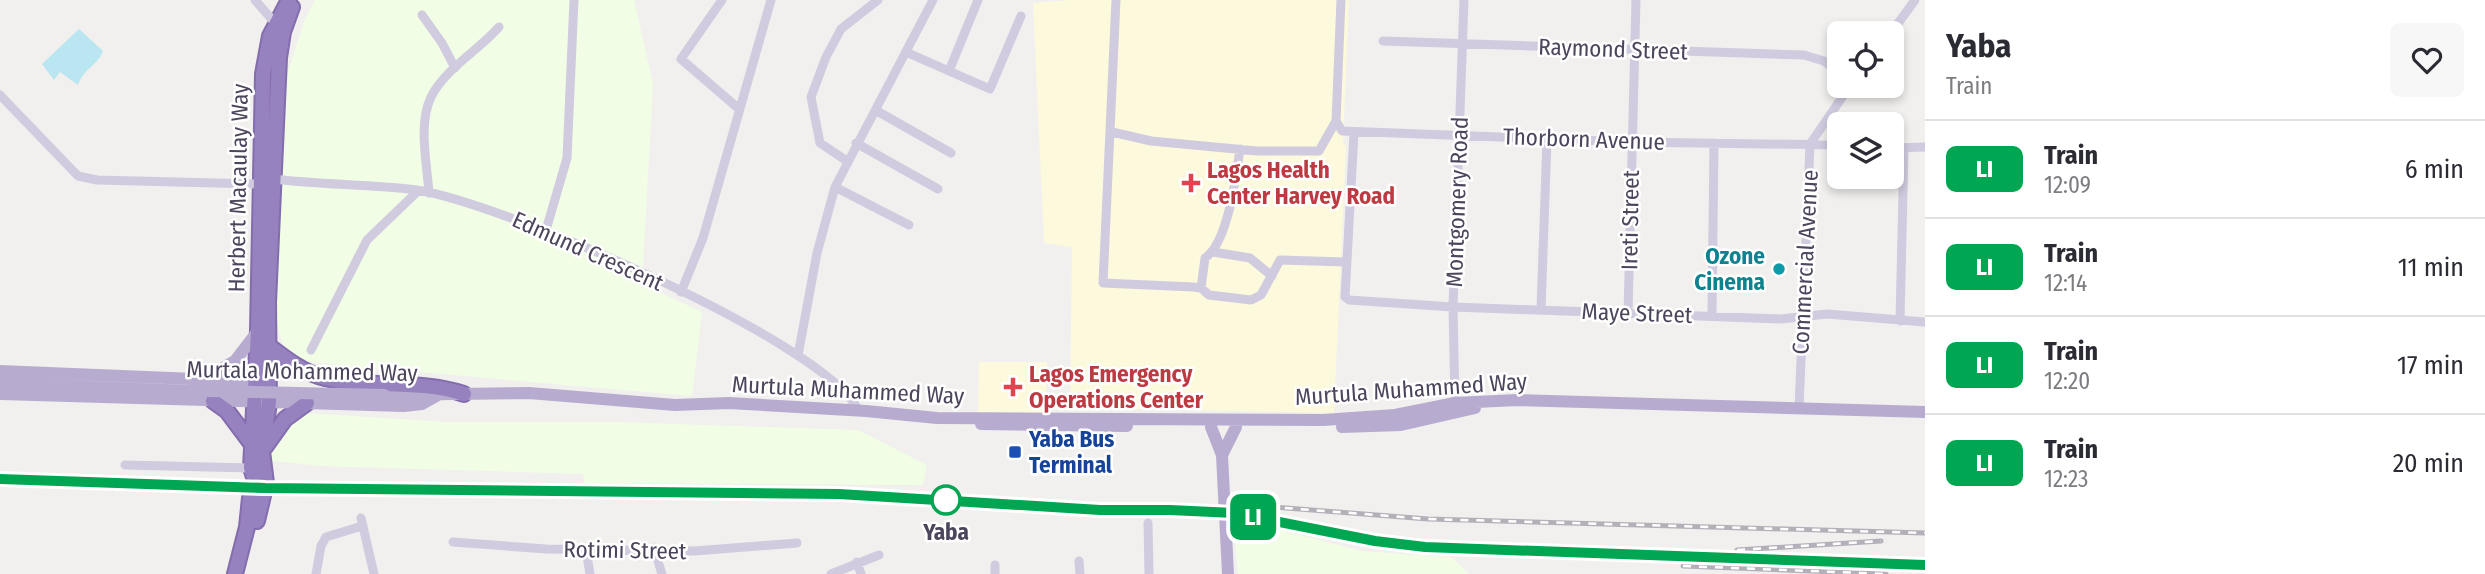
<!DOCTYPE html>
<html lang="en">
<head>
<meta charset="utf-8">
<style>
	:root { --surface:#fff; --page:#f7f7f7; --text:#2b2b33; --muted:#7c7c81; --line:#e1e1e2 }
	body { margin:0; font-family:"Fira Sans Condensed",sans-serif; background:var(--page); color:var(--text); height:100vh; display:flex; flex-direction:column; font-size:26px; white-space:nowrap }
	* { box-sizing:border-box; margin:0 }
	p { font-size:23px; color:var(--muted) }
	.icon { flex:none; width:38px; height:38px; fill:none; stroke:currentColor; stroke-width:2; stroke-linecap:round; stroke-linejoin:round }
	.map { position:relative; flex:1; overflow:hidden }
	.details { display:flex; flex-direction:column; background:var(--surface); width:560px }
	.details>* { flex:none }
	.badge { padding:0 14px; border-radius:10px; font-size:24px; line-height:46px }
	.fabs { position:absolute; left:1827px; top:21px; display:grid; gap:14px }
	.fabs a { display:grid; place-items:center; width:77px; height:77px; border-radius:10px; background:var(--surface); box-shadow:0 4px 10px #0003; font-size:35px }
	.map>.badge { position:absolute; translate:-50% -50%; box-shadow:0 0 0 4px #fff }
	.round { display:grid; place-items:center; flex:none; width:74px; height:74px; border-radius:10px; background:var(--page) }
	.overview { display:flex; align-items:center; justify-content:space-between; height:119px; padding:0 21px }
	h1 { font-size:33px; font-weight:700; line-height:52px }
	ul { padding:0; list-style:none }
	li { display:flex; align-items:center; gap:21px; height:98px; padding:0 21px; border-top:2px solid var(--line) }
	li div { flex:1 }
	li b { display:block; font-size:26px }
	li em { font-style:normal }
	li .badge { min-width:77px; font-weight:700; text-align:center }
	main { display:flex; flex:1; min-height:0 }
	.map>svg:first-child { display:block }
	.commercial { fill:#f1fde5 }
	.medical { fill:#fcf9dc }
	.green { fill:#b9e6f1 }
	.lines { fill:none; stroke-linecap:round; stroke-linejoin:round }
	.highway-casing { stroke:#836dac; stroke-width:18 }
	.minor { stroke:#d0cbdf; stroke-width:9 }
	.major { stroke:#b7accf; stroke-width:12 }
	.highway { stroke:#9782c0; stroke-width:14 }
	.rail-casing { stroke:#b4b0b9; stroke-width:5 }
	.rail { stroke:#fff; stroke-width:2.5; stroke-dasharray:8; stroke-linecap:butt }
	.major-bridge { stroke:#b7accf; stroke-width:12 }
	.line-casing { stroke:#fff; stroke-width:16 }
	.line { stroke:#00a651; stroke-width:10 }
	.health-dot { fill:#e0444e; stroke:#fff; stroke-width:2.5 }
	.culture-dot { fill:#0f9aa8; stroke:#fff; stroke-width:2.5 }
	.transit-dot { fill:#1a4fb4; stroke:#fff; stroke-width:2.5 }
	.stop-dot { fill:#fff; stroke:#00a651; stroke-width:3.5 }
	.labels { text-anchor:middle; dominant-baseline:central; stroke-width:5; stroke-linejoin:round; paint-order:stroke }
	.street-label { font-size:23px; fill:#4c455c; stroke:#fff }
	.health-label { font-size:23px; font-weight:bold; fill:#be3a42; stroke:#fff; text-anchor:start }
	.culture-label { font-size:23px; font-weight:bold; fill:#0d838f; stroke:#fff; text-anchor:end }
	.transit-label { font-size:23px; font-weight:bold; fill:#164399; stroke:#fff; text-anchor:start }
	.stop-label { font-size:23px; font-weight:bold; fill:#4c455c; stroke:#fff }
</style>
</head>
<body>
<main>
<div class="map">
<svg width="1925" height="574" viewBox="0 0 1925 574">
	<rect width="100%" height="100%" fill="#f1f0ee"/>
	<path class="commercial" d="M 315,0 L 634,0 L 653,84 L 642,284 L 702,312 L 692,396 L 349,366 L 303,361 L 292,355 L 282,342 L 275,318 L 283,87 L 305,19 Z
		M 305,413 L 447,422 L 615,422 L 858,430 L 927,465 L 923,485 L 584,483 L 583,474 L 320,466 L 267,460 L 280,437 Z
		M 1233,518 L 1362,551 L 1451,557 L 1469,574 L 1238,574 Z"/>
	<path class="medical" d="M 1071,0 L 1349,0 L 1343,143 L 1346,146 L 1334,413 L 1070,408 L 1072,247 L 1044,243 L 1033,3 Z
		M 979,362 L 1047,362 L 1046,413 L 978,412 Z"/>
	<path class="green" d="M 79,29 L 103,51 C 98,65 84,68 78,85 L 60,72 L 54,80 L 42,64 Z"/>
	<g class="lines">
		<defs>
			<path id="highway" d="M 269,346 C 286,359 304,373 325,378 C 371,389 419,379 464,394
				M 213,401 L 227,411 L 251,443
				M 265,447 L 285,419 L 307,403
				M 257,521 L 266,483 L 262,451 L 269,403 L 268,302 L 279,58 L 283,32 L 292,7
				M 235,574 L 247,527 L 250,498 L 256,483 L 251,468 L 258,331 L 263,74 L 270,36 L 289,0"/>
		</defs>
		<use href="#highway" class="highway-casing"/>
		<path class="minor" d="M 255,0 L 275,23
			M 722,0 L 681,59 L 739,109
			M 1116,0 L 1103,283 L 1193,287 L 1201,288 L 1209,295 L 1251,300 L 1261,295 L 1280,260 L 1345,262
			M 1341,0 L 1336,121 L 1342,131 L 1632,142 L 1839,145
			M 422,15 L 442,43 L 455,68
			M 1891,33 L 1915,0
			M 1383,41 L 1804,55 L 1824,61 L 1839,73
			M 908,53 L 990,89 L 1021,16
			M 949,71 L 978,0
			M 0,95 L 78,176 L 97,180 L 260,184
			M 877,111 L 951,153
			M 1112,132 L 1151,141 L 1257,151 L 1319,151 L 1336,121
			M 1354,133 L 1345,297 L 1349,300 L 1453,307 L 1781,319 L 1827,314 L 1925,322
			M 856,143 L 938,189
			M 1892,148 L 1925,147
			M 847,161 L 820,143 L 811,97 L 826,57 L 841,29 L 878,0
			M 274,179 C 321,185 370,184 417,190 C 501,203 818,338 858,409 L 862,410
			M 835,187 L 909,225
			M 429,193 C 427,164 418,124 431,97 C 445,69 479,50 499,27
			M 546,230 L 567,158 L 574,0
			M 1213,252 L 1250,258 L 1272,276
			M 1201,288 L 1205,258 C 1228,243 1236,176 1240,149
			M 681,292 L 703,238 L 771,0
			M 1541,310 L 1547,139
			M 1628,314 L 1636,0
			M 1712,315 L 1714,143
			M 1900,321 L 1904,148
			M 311,350 L 367,240 L 418,191
			M 798,355 L 817,253 L 835,187 L 933,0
			M 1455,403 L 1453,307 L 1464,0
			M 1799,409 L 1810,144 L 1850,86
			M 125,465 L 251,468
			M 361,518 L 374,574
			M 1148,523 L 1149,574
			M 453,542 L 546,549 L 695,551 L 797,543
			M 654,548 L 662,574
			M 586,550 L 590,574
			M 1079,561 L 1080,574
			M 857,562 L 861,574
			M 316,574 L 321,546 L 326,537 L 362,526
			M 831,574 L 879,555
			M 995,574 L 995,565"/>
		<path class="major" d="M 0,371 L 265,382
			M 205,378 L 235,361 L 258,331
			M 0,383 L 163,390
			M 0,394 L 404,406 L 422,404 L 438,395
			M 384,395 L 529,393 L 675,405 L 729,403 L 866,411 L 937,418 L 1323,420 L 1395,415 L 1455,403 L 1517,400 L 1925,412
			M 981,424 L 1127,426
			M 1211,427 L 1222,455
			M 1342,427 L 1401,425 L 1475,408
			M 1222,455 L 1236,427"/>
		<use href="#highway" class="highway"/>
		<defs>
			<path id="rail" d="M 0,479 L 265,488 L 839,494 L 1100,510 L 1170,510 L 1234,513 L 1375,541 L 1425,547 L 1925,565
				M 1221,503 L 1428,519 L 1925,533
				M 1737,550 L 1881,541
				M 1683,566 L 1886,574"/>
		</defs>
		<use href="#rail" class="rail-casing"/>
		<use href="#rail" class="rail"/>
		<path class="major-bridge" d="M 163,390 L 384,395
			M 1222,455 L 1228,574"/>
	</g>
	<g class="lines">
		<defs>
			<path id="line" d="M 0,479 L 265,488 L 839,494 L 1100,510 L 1170,510 L 1234,513 L 1375,541 L 1425,547 L 1925,565"/>
		</defs>
		<use href="#line" class="line-casing"/>
		<use href="#line" class="line"/>
	</g>
	<g class="health-dot">
		<path d="M1187.5 172.5h7v7h7v7h-7v7h-7v-7h-7v-7h7z"/>
		<path d="M1009.5 376.5h7v7h7v7h-7v7h-7v-7h-7v-7h7z"/>
	</g>
	<circle class="culture-dot" cx="1779" cy="269" r="7"/>
	<rect class="transit-dot" x="1008" y="445" width="14" height="14" rx="3.5"/>
	<circle class="stop-dot" cx="946" cy="500" r="14"/>
	<g class="labels">
		<g class="street-label">
			<text transform="translate(1613 49) rotate(2)">Raymond Street</text>
			<text transform="translate(1584 139) rotate(2)">Thorborn Avenue</text>
			<text transform="translate(238 188) rotate(-89)">Herbert Macaulay Way</text>
			<text transform="translate(1457 202) rotate(-88)">Montgomery Road</text>
			<text transform="translate(1630 220) rotate(-89)">Ireti Street</text>
			<text transform="translate(588 251) rotate(24)">Edmund Crescent</text>
			<text transform="translate(1805 262) rotate(-87)">Commercial Avenue</text>
			<text transform="translate(1637 313) rotate(2)">Maye Street</text>
			<text transform="translate(302 371) rotate(1)">Murtala Mohammed Way</text>
			<text transform="translate(1411 389) rotate(-4)">Murtula Muhammed Way</text>
			<text transform="translate(848 390) rotate(3)">Murtula Muhammed Way</text>
			<text transform="translate(625 550) rotate(1)">Rotimi Street</text>
		</g>
		<g class="health-label">
			<text x="1207" y="170">Lagos Health<tspan x="1207" dy="26">Center Harvey Road</tspan></text>
			<text x="1029" y="374">Lagos Emergency<tspan x="1029" dy="26">Operations Center</tspan></text>
		</g>
		<g class="culture-label">
			<text x="1765" y="256">Ozone<tspan x="1765" dy="26">Cinema</tspan></text>
		</g>
		<g class="transit-label">
			<text x="1029" y="439">Yaba Bus<tspan x="1029" dy="26">Terminal</tspan></text>
		</g>
		<g class="stop-label">
			<text x="946" y="532">Yaba</text>
		</g>
	</g>
</svg>
<div class="fabs">
<a><svg class="icon" aria-label="locate" viewBox="0 0 24 24"><circle cx="12" cy="12" r="6"/><path d="M12 2v4M12 18v4M2 12h4M18 12h4"/></svg></a>
<a><svg class="icon" aria-label="layers" viewBox="0 0 24 24"><path d="M12 4l9 5-9 5-9-5zM3 14l9 5 9-5"/></svg></a>
</div>
<b class="badge" style="left:1253px;top:517px;background:#00a651;color:#fff">LI</b>
</div>
<section class="details">
<div class="overview"><div><h1>Yaba</h1><p>Train</p></div><a class="round"><svg class="icon" aria-label="heart" viewBox="0 0 24 24"><path d="M12 20l-8-8c-3-5 5-10 8-4 3-6 11-1 8 4z"/></svg></a></div>
<ul>
<li><span class="badge" style="background:#00a651;color:#fff">LI</span><div><b>Train</b><p>12:09</p></div><em>6 min</em></li>
<li><span class="badge" style="background:#00a651;color:#fff">LI</span><div><b>Train</b><p>12:14</p></div><em>11 min</em></li>
<li><span class="badge" style="background:#00a651;color:#fff">LI</span><div><b>Train</b><p>12:20</p></div><em>17 min</em></li>
<li><span class="badge" style="background:#00a651;color:#fff">LI</span><div><b>Train</b><p>12:23</p></div><em>20 min</em></li>
</ul>
</section>
</main>
</body>
</html>
